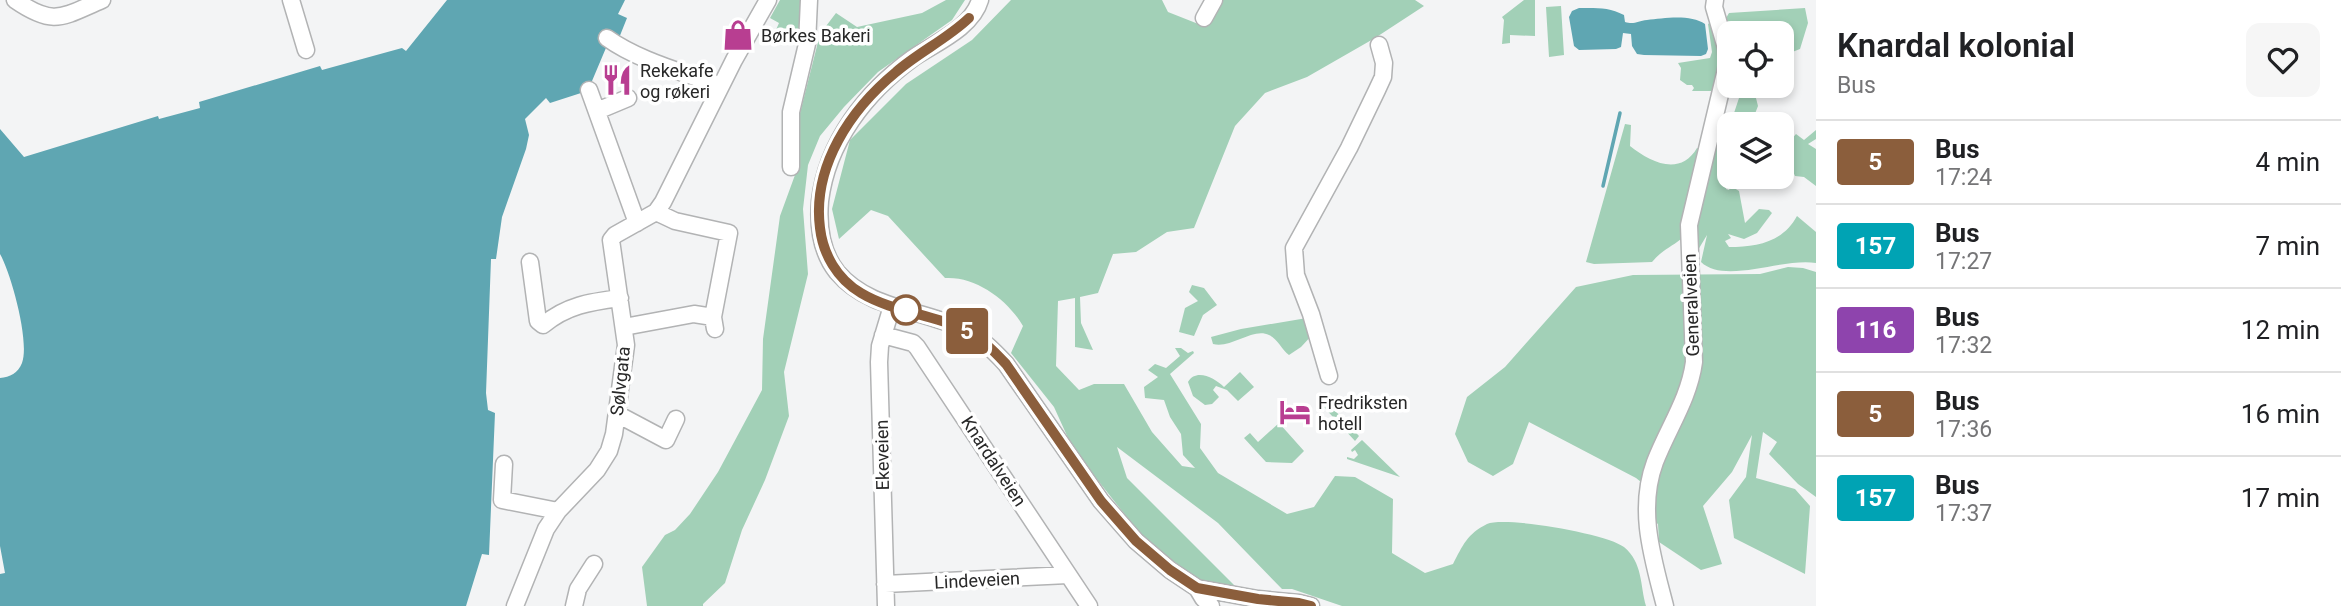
<!DOCTYPE html>
<html lang="en">
<head>
<meta charset="utf-8">
<style>
	:root { --surface:#fff; --page:#f6f6f6; --text:#202124; --muted:#757577; --line:#e0e0e0 }
	body { margin:0; font-family:Roboto,sans-serif; background:var(--page); color:var(--text); height:100vh; display:flex; flex-direction:column; font-size:26px; white-space:nowrap }
	* { box-sizing:border-box; margin:0 }
	p { font-size:23px; color:var(--muted) }
	.icon { flex:none; width:38px; height:38px; fill:none; stroke:currentColor; stroke-width:2; stroke-linecap:round; stroke-linejoin:round }
	.map { position:relative; flex:1; overflow:hidden }
	.side { display:flex; flex-direction:column; background:var(--surface); width:525px }
	.side>* { flex:none }
	.badge { padding:0 14px; border-radius:5px; font-size:24px; line-height:46px }
	.buttons { position:absolute; left:1717px; top:21px; display:grid; gap:14px }
	.buttons a { display:grid; place-items:center; width:77px; height:77px; border-radius:14px; background:var(--surface); box-shadow:0 4px 10px #0003; font-size:35px }
	.map>.badge { position:absolute; translate:-50% -50%; box-shadow:0 0 0 4px #fff }
	.round { display:grid; place-items:center; flex:none; width:74px; height:74px; border-radius:14px; background:var(--page) }
	.headline { display:flex; align-items:center; justify-content:space-between; height:119px; padding:0 21px }
	h1 { font-size:33px; font-weight:600; line-height:52px }
	ul { padding:0; list-style:none }
	li { display:flex; align-items:center; gap:21px; height:84px; padding:0 21px; border-top:2px solid var(--line) }
	li div { flex:1 }
	li b { display:block; font-size:26px }
	li em { font-style:normal }
	li .badge { min-width:77px; font-weight:700; text-align:center }
	main { display:flex; flex:1; min-height:0 }
	.map>svg:first-child { display:block }
	.green { fill:#a2d0b7 }
	.water { fill:#5fa6b2 }
	.lines { fill:none; stroke-linecap:round; stroke-linejoin:round }
	.stream { stroke:#5fa6b2; stroke-width:3.5 }
	.minor-casing { stroke:#b2b3b4; stroke-width:19 }
	.minor { stroke:#fff; stroke-width:16 }
	.line-casing { stroke:#fff; stroke-width:16 }
	.line { stroke:#8b5e3c; stroke-width:10 }
	.stop-dot { fill:#fff; stroke:#8b5e3c; stroke-width:3.5 }
	.labels { text-anchor:middle; dominant-baseline:central; stroke-width:7; stroke-linejoin:round; paint-order:stroke }
	.poi-label { font-size:18px; fill:#282828; stroke:#fff; text-anchor:start }
	.street-label { font-size:18px; fill:#282828; stroke:#fff }
</style>
</head>
<body>
<main>
<div class="map">
<svg width="1816" height="606" viewBox="0 0 1816 606">
	<rect width="100%" height="100%" fill="#f3f4f5"/>
	<path class="green" d="M 780,0 L 801,0 L 803,21 L 798,43 L 775,32 L 779,23 L 770,18 Z
		M 946,0 L 965,0 L 952,20 L 878,72 L 844,107 L 820,136 L 808,165 L 803,209 L 808,274 L 784,372 L 789,416 L 765,480 L 742,530 L 725,583 L 703,604 L 703,606 L 647,606 L 642,567 L 665,535 L 675,530 L 690,514 L 718,472 L 762,390 L 763,339 L 780,216 L 799,164 L 797,146 L 798,121 L 820,34 L 836,13 L 857,27 L 922,13 Z
		M 1011,0 L 1162,0 L 1168,12 L 1206,27 L 1220,0 L 1415,0 L 1424,6 L 1375,38 L 1307,77 L 1265,93 L 1235,126 L 1194,228 L 1167,232 L 1136,252 L 1113,254 L 1098,293 L 1080,297 L 1081,323 L 1093,350 L 1075,347 L 1075,298 L 1058,301 L 1056,366 L 1079,390 L 1094,384 L 1124,384 L 1152,432 L 1182,466 L 1195,468 L 1183,455 L 1181,434 L 1170,417 L 1164,400 L 1145,398 L 1144,387 L 1158,377 L 1148,370 L 1155,364 L 1166,368 L 1180,356 L 1175,348 L 1181,348 L 1188,353 L 1193,351 L 1194,353 L 1170,374 L 1201,424 L 1200,448 L 1218,473 L 1287,514 L 1314,507 L 1335,476 L 1355,477 L 1393,499 L 1392,553 L 1425,573 L 1453,564 C 1463,545 1467,534 1487,524 C 1506,516 1608,534 1624,547 C 1643,563 1640,585 1646,606 L 1342,606 L 1292,589 L 1282,589 L 1218,523 L 1117,447 L 1127,478 L 1236,587 L 1204,584 L 1145,540 L 1073,449 L 1054,407 L 1011,353 L 1023,326 C 1008,300 976,276 945,278 L 888,216 L 871,210 L 839,239 L 832,209 L 850,140 L 906,84 L 972,40 Z
		M 1524,0 L 1535,0 L 1535,36 L 1510,35 L 1510,43 L 1502,44 L 1504,20 L 1502,17 Z
		M 1561,6 L 1564,55 L 1549,57 L 1546,7 Z
		M 1805,8 L 1808,23 L 1800,49 L 1782,56 L 1782,33 L 1729,33 L 1729,36 L 1726,18 L 1729,13 Z
		M 1712,21 C 1721,51 1724,61 1715,91 L 1692,91 L 1694,88 L 1692,85 L 1687,85 L 1680,80 L 1681,68 L 1678,63 L 1710,58 L 1712,52 L 1708,24 Z
		M 1743,86 L 1756,86 L 1755,94 L 1758,106 L 1751,124 L 1729,124 L 1729,177 L 1724,179 L 1726,189 L 1729,190 L 1731,186 L 1739,191 L 1745,223 L 1759,209 L 1769,210 L 1772,213 L 1757,233 L 1744,239 L 1728,234 L 1731,238 L 1725,241 L 1729,247 C 1757,247 1783,242 1797,216 L 1816,232 L 1816,263 C 1784,257 1725,285 1701,262 L 1707,235 L 1698,250 L 1695,250 L 1693,224 L 1722,116 L 1732,119 Z
		M 1625,124 L 1631,125 L 1630,146 C 1650,162 1680,177 1697,148 L 1701,150 L 1681,239 C 1670,248 1663,249 1652,262 L 1594,264 L 1586,262 Z
		M 1816,130 L 1816,139 L 1808,144 L 1816,149 L 1816,186 L 1804,177 L 1795,176 L 1783,149 L 1796,134 L 1804,140 Z
		M 1788,267 L 1803,268 L 1816,272 L 1816,497 L 1798,484 L 1769,454 L 1777,442 L 1763,432 L 1756,478 L 1795,489 L 1810,506 L 1805,574 L 1734,538 L 1729,500 L 1746,477 L 1752,435 L 1732,472 L 1703,506 L 1722,564 L 1701,570 L 1659,542 L 1658,524 L 1655,522 L 1646,486 L 1636,478 L 1529,422 L 1513,464 L 1493,476 L 1468,462 L 1455,434 L 1467,397 L 1505,367 L 1576,287 L 1633,275 L 1760,274 Z
		M 1192,285 L 1204,288 L 1217,305 L 1203,315 L 1194,336 L 1179,332 L 1185,308 L 1198,301 L 1189,292 Z
		M 1307,318 L 1314,333 L 1301,347 L 1289,355 C 1282,350 1277,338 1269,335 C 1253,327 1231,349 1213,344 L 1211,337 L 1241,329 Z
		M 1240,372 L 1254,387 L 1238,401 L 1227,390 L 1216,386 L 1213,390 L 1219,397 L 1212,404 L 1205,405 L 1193,396 L 1188,382 C 1196,368 1215,378 1224,387 Z
		M 1325,400 L 1359,436 L 1355,441 L 1321,404 Z
		M 1279,423 L 1304,451 L 1292,463 L 1266,462 L 1244,438 L 1250,433 L 1258,442 Z
		M 1362,440 L 1400,477 L 1347,459 L 1347,457 L 1354,459 L 1358,455 L 1355,450 L 1352,452 L 1351,450 Z"/>
	<path class="water" d="M 447,0 L 625,0 L 618,14 L 627,18 L 619,38 L 611,36 L 592,81 L 581,93 L 550,103 L 546,98 L 525,119 L 529,135 L 526,149 L 502,217 L 496,259 L 491,259 L 486,393 L 488,410 L 495,413 L 489,555 L 482,554 L 466,606 L 0,606 L 0,574 L 5,573 L 0,546 L 0,378 C 10,377 18,373 22,363 C 30,342 11,273 0,254 L 0,129 L 24,157 L 158,116 L 159,119 L 200,108 L 199,102 L 320,66 L 322,70 L 402,48 L 406,51 Z
		M 1579,8 C 1596,8 1609,7 1624,15 L 1625,22 C 1634,25 1638,21 1647,20 C 1664,18 1691,14 1705,24 L 1708,49 L 1706,54 L 1701,56 L 1644,55 L 1637,54 L 1632,46 L 1631,34 L 1623,33 L 1621,47 L 1616,49 L 1579,50 L 1574,46 L 1569,17 L 1572,11 Z"/>
	<g class="lines">
		<path class="stream" d="M 1603,186 L 1620,113"/>
		<defs>
			<path id="minor" d="M 15,0 C 54,27 62,17 102,0
				M 291,0 L 306,50
				M 980,0 C 972,28 935,43 913,58 C 866,92 827,142 820,201 C 818,225 821,252 837,272 C 868,309 919,309 961,328 C 979,336 993,350 1006,364 L 1101,501 L 1136,541 L 1170,570 L 1197,588 L 1258,599 L 1299,603 L 1311,606
				M 1204,18 L 1214,0
				M 607,38 C 639,61 683,72 720,86
				M 589,90 L 637,223
				M 597,111 L 628,98
				M 791,167 L 791,112 L 807,44 L 809,0
				M 656,212 L 675,221 L 729,233 L 713,317 L 715,329
				M 530,262 L 538,321 L 543,325 C 567,305 590,302 620,298
				M 624,327 L 694,314 L 713,317
				M 883,335 L 913,343 L 917,347 L 1089,606
				M 1329,376 L 1311,314 L 1296,275 L 1294,248 L 1349,148 L 1377,90 L 1383,77 L 1384,63 L 1379,45
				M 617,414 L 666,440 L 676,419
				M 504,464 L 502,500 L 558,511
				M 885,584 L 1068,575
				M 1197,588 L 1203,598 L 1211,606
				M 515,606 L 546,529 L 558,511 L 597,470 L 609,451 L 614,434 L 626,345 L 611,240 L 615,235 L 656,212 L 663,202 L 734,60 L 768,0
				M 574,606 L 578,589 L 594,564
				M 886,606 L 879,362 L 880,346 L 892,306
				M 1665,606 C 1653,559 1637,510 1655,462 C 1668,428 1689,399 1694,362 L 1689,225 L 1727,65 L 1726,48 L 1714,7 L 1715,0"/>
		</defs>
		<use href="#minor" class="minor-casing"/>
		<use href="#minor" class="minor"/>
	</g>
	<g class="lines">
		<defs>
			<path id="line" d="M 969,18 C 947,39 919,52 896,72 C 851,109 812,166 820,228 C 823,254 837,279 861,293 C 891,311 929,314 961,328 C 979,336 993,350 1006,364 L 1101,501 L 1136,541 L 1170,570 L 1197,588 L 1258,599 L 1299,603 L 1311,606"/>
		</defs>
		<use href="#line" class="line-casing"/>
		<use href="#line" class="line"/>
	</g>
	<defs>
		<symbol id="shop-bare" viewBox="-9 -9 18 18"><path d="M-5-2.5h2.3a2.7 3.5 0 0 1 5.4 0H5L5.5 6h-11ZM-1.5-2.5h3a1.5 2.3 0 0 0-3 0Z" fill="#b83e91" stroke="#fff" stroke-width="2.5" paint-order="stroke"/></symbol>
		<symbol id="restaurant-bare" viewBox="-9 -9 18 18"><path d="M-5-6h1v4h1v-4h1v4h1v-4h1v5L-1.5 .5V6h-2V.5L-5-1ZM5-6V6H3V1.5H1.5Q1.5-4 5-6Z" fill="#b83e91" stroke="#fff" stroke-width="2.5" paint-order="stroke"/></symbol>
		<symbol id="hotel-bare" viewBox="-9 -9 18 18"><path d="M-6-4.5h1.5V1H6V5H4.5V3h-9V5H-6ZM-4 0a1.8 1.8 0 1 1 3.6 0ZM.5 0V-2.5h3Q6-2.5 6 0Z" fill="#b83e91" stroke="#fff" stroke-width="2.5" paint-order="stroke"/></symbol>
	</defs>
	<g fill-rule="evenodd">
		<use href="#shop-bare" x="716" y="13" width="44" height="44"/>
		<use href="#restaurant-bare" x="595" y="58" width="44" height="44"/>
		<use href="#hotel-bare" x="1273" y="390" width="44" height="44"/>
	</g>
	<circle class="stop-dot" cx="906" cy="310" r="14"/>
	<g class="labels">
		<g class="poi-label">
			<text x="761" y="35">Børkes Bakeri</text>
			<text x="640" y="70">Rekekafe<tspan x="640" dy="21">og røkeri</tspan></text>
			<text x="1318" y="402">Fredriksten<tspan x="1318" dy="21">hotell</tspan></text>
		</g>
		<g class="street-label">
			<text transform="translate(1691 305) rotate(-92)">Generalveien</text>
			<text transform="translate(620 381) rotate(-84)">Sølvgata</text>
			<text transform="translate(882 455) rotate(-91)">Ekeveien</text>
			<text transform="translate(994 461) rotate(57)">Knardalveien</text>
			<text transform="translate(977 580) rotate(-3)">Lindeveien</text>
		</g>
	</g>
</svg>
<div class="buttons">
<a><svg class="icon" aria-label="locate" viewBox="0 0 24 24"><circle cx="12" cy="12" r="6"/><path d="M12 2v4M12 18v4M2 12h4M18 12h4"/></svg></a>
<a><svg class="icon" aria-label="layers" viewBox="0 0 24 24"><path d="M12 4l9 5-9 5-9-5zM3 14l9 5 9-5"/></svg></a>
</div>
<b class="badge" style="left:967px;top:331px;background:#8b5e3c;color:#fff">5</b>
</div>
<section class="side">
<div class="headline"><div><h1>Knardal kolonial</h1><p>Bus</p></div><a class="round"><svg class="icon" aria-label="heart" viewBox="0 0 24 24"><path d="M12 20l-8-8c-3-5 5-10 8-4 3-6 11-1 8 4z"/></svg></a></div>
<ul>
<li><span class="badge" style="background:#8b5e3c;color:#fff">5</span><div><b>Bus</b><p>17:24</p></div><em>4 min</em></li>
<li><span class="badge" style="background:#00a3b4;color:#fff">157</span><div><b>Bus</b><p>17:27</p></div><em>7 min</em></li>
<li><span class="badge" style="background:#8e44ad;color:#fff">116</span><div><b>Bus</b><p>17:32</p></div><em>12 min</em></li>
<li><span class="badge" style="background:#8b5e3c;color:#fff">5</span><div><b>Bus</b><p>17:36</p></div><em>16 min</em></li>
<li><span class="badge" style="background:#00a3b4;color:#fff">157</span><div><b>Bus</b><p>17:37</p></div><em>17 min</em></li>
</ul>
</section>
</main>
</body>
</html>
